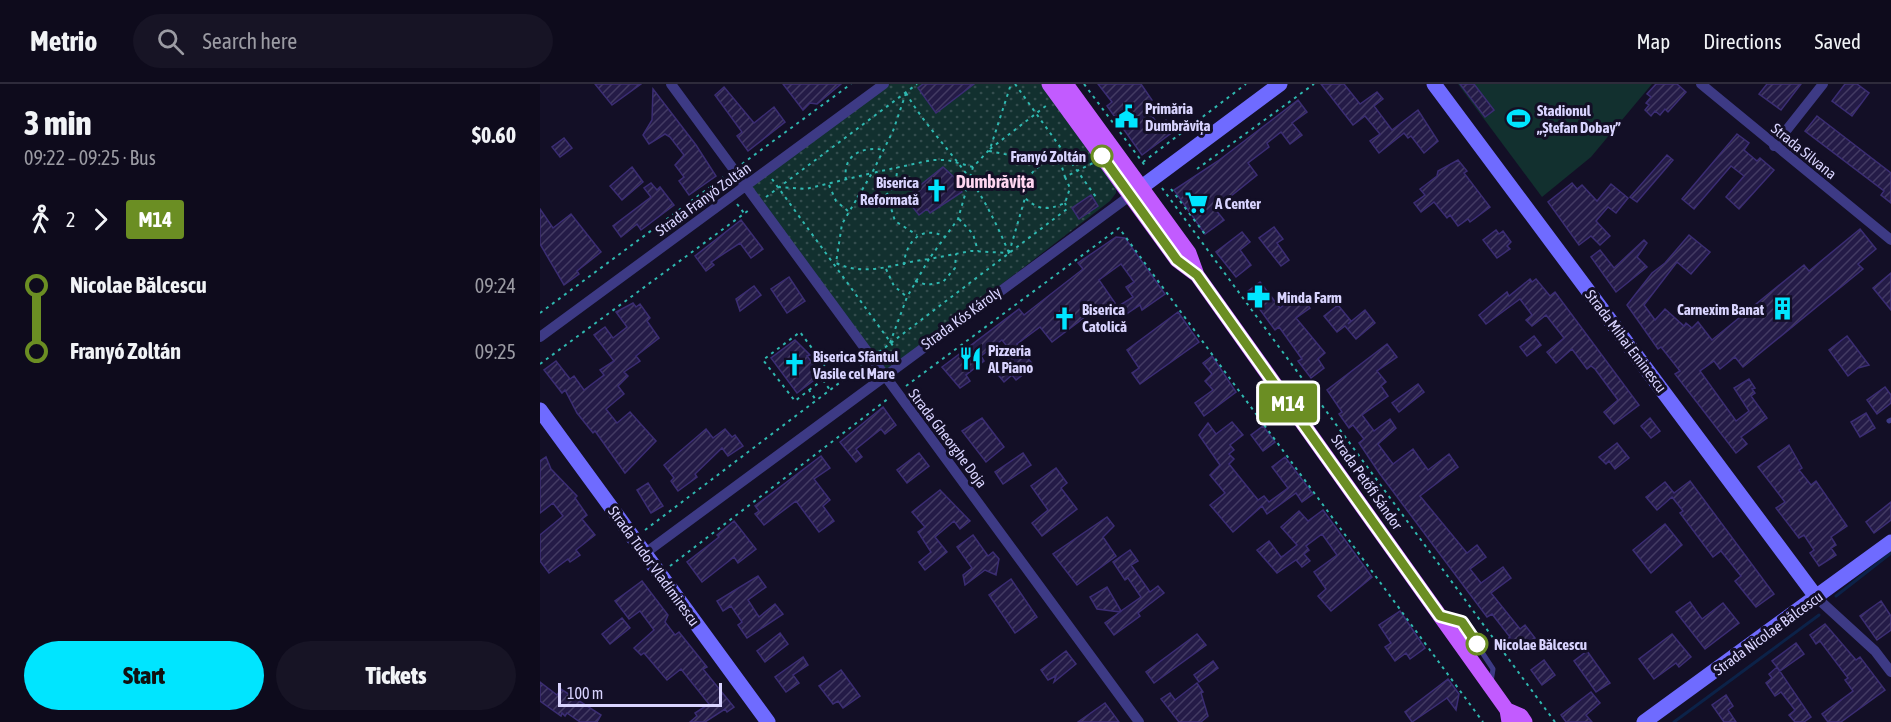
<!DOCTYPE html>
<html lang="en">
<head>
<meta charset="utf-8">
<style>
	:root { --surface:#0e0b1c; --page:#171425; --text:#f1f3f6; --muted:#9b9ba3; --line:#2e2b3b; --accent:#00e5ff }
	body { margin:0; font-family:"Asap Condensed",sans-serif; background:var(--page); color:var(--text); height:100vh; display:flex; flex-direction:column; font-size:22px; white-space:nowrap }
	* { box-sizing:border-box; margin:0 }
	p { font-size:20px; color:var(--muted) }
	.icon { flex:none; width:33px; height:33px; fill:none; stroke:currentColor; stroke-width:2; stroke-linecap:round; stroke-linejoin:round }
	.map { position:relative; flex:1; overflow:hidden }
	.sheet { display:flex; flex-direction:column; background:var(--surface); width:540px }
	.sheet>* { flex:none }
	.badge { padding:0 12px; border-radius:4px; font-size:21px; line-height:39px }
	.scale { position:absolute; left:18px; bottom:15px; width:164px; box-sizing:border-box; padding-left:6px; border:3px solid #d9d4ff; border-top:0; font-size:16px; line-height:21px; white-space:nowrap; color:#d9d4ff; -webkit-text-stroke:4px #130f26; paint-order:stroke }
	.map>.badge { position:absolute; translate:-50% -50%; box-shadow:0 0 0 3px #fff }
	.legs { display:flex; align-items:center; gap:9px; height:66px; padding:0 24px; font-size:20px }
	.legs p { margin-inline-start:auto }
	.headline { display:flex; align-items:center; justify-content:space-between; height:102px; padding:0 24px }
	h1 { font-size:33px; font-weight:800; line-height:45px }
	.primary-button { display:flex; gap:12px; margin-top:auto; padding:12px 24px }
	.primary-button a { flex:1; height:69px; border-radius:36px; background:var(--accent); color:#111; font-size:24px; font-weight:800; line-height:69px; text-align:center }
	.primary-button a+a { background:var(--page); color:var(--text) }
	ul { padding:0 24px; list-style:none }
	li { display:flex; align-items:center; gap:21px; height:66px; font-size:22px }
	li i { display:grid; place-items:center; width:9px; height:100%; margin:0 8px; background:currentColor }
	li i::after { content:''; width:15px; height:15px; margin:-8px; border:4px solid; border-radius:50%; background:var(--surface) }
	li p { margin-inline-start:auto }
	li:first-child i { background:linear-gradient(#0000 50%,currentColor 0) }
	li:last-child i { background:linear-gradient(currentColor 50%,#0000 0) }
	header { display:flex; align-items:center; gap:36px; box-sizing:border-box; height:84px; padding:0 30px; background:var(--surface); border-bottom:2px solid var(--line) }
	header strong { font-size:28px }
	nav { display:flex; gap:33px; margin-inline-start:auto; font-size:21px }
	.search { width:420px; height:54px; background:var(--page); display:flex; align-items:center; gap:15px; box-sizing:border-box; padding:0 21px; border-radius:33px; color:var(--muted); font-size:22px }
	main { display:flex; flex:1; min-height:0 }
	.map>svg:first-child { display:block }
	.grass { fill:url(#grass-dots) }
	.garden { fill:#12302f }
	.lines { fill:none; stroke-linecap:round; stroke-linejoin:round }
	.stream { stroke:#0c2248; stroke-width:3 }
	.building { fill:url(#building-hatch); stroke:#3b2d73; stroke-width:1.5 }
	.path { stroke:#2fb8b0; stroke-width:2; stroke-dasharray:3 4.5; stroke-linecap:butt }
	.lane { stroke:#3d3a85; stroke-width:5 }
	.street { stroke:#3d3a85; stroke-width:10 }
	.secondary { stroke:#6f6bff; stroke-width:15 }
	.primary { stroke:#c25bff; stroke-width:15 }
	.line-1-casing { stroke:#fff; stroke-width:14 }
	.line-1 { stroke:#6b8e23; stroke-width:9 }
	.stop-1-dot { fill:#fff; stroke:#6b8e23; stroke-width:3 }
	.labels { text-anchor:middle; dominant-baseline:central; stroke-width:6; stroke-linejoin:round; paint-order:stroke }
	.poi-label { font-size:15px; font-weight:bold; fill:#d9d4ff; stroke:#130f26; text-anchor:start }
	.street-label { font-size:15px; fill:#d9d4ff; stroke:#130f26 }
	.stop-label { font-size:15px; font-weight:bold; fill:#d9d4ff; stroke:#130f26; text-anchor:end }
	.quarter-label { font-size:18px; font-weight:bold; fill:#ffd6f0; stroke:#130f26 }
</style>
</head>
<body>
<header>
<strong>Metrio</strong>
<div class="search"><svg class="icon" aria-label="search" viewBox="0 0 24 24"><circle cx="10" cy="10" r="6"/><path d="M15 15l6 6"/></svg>Search here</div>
<nav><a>Map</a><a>Directions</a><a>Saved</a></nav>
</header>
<main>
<section class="sheet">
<div class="headline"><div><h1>3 min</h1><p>09:22 – 09:25 · Bus</p></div><b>$0.60</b></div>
<div class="legs"><svg class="icon" aria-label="walk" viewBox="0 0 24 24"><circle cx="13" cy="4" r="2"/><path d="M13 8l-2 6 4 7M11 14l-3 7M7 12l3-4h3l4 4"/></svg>2<svg class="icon" aria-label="forward" viewBox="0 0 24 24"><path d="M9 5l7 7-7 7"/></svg><b class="badge" style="background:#6b8e23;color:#fff">M14</b></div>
<ul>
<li><i style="color:#6b8e23"></i><b>Nicolae Bălcescu</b><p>09:24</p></li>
<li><i style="color:#6b8e23"></i><b>Franyó Zoltán</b><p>09:25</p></li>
</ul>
<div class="primary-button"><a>Start</a><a>Tickets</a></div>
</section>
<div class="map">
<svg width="1351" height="638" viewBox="0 0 1351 638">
	<defs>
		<pattern id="grass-dots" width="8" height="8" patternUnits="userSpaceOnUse" patternTransform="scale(1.5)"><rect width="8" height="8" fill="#12302f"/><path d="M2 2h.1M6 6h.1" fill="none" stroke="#344d4e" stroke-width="1.8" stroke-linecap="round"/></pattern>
		<pattern id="building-hatch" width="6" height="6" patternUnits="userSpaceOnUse" patternTransform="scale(1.5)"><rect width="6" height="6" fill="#241b47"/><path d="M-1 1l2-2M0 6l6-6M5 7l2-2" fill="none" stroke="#433b63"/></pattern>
	</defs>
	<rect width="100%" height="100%" fill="#130f26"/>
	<path class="grass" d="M 350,0 L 505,0 L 576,98 L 576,109 L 570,117 L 342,292 L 206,102 Z"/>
	<path class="garden" d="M 918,0 L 1112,0 L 1051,73 L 1002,113 Z"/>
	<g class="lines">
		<path class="stream" d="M 1296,512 L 1351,469
			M 1134,638 L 1279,531"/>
	</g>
	<path class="building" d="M 55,0 L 101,0 L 72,21 Z
		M 243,0 L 301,0 L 277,20 L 270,19 L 263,26 Z
		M 383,0 L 434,0 L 396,29 L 378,4 Z
		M 558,0 L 601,0 L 612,16 L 605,22 L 619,42 L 626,36 L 634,47 L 602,71 L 567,22 L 572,18 Z
		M 781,0 L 804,0 L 820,20 L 837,8 L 843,15 L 834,22 L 852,46 L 878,26 L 898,57 L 884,69 L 871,52 L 868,54 L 864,49 L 839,69 L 830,57 L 840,50 L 825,32 L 813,41 Z
		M 920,0 L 934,0 L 954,26 L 945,33 Z
		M 1116,0 L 1137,0 L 1146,8 L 1128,28 L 1125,25 L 1120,31 L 1115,27 L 1111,32 L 1105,26 L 1109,21 L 1106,19 L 1111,13 L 1107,10 Z
		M 1227,0 L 1261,0 L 1241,26 L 1219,10 Z
		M 1305,0 L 1317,0 L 1329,9 L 1312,32 L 1292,17 Z
		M 184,3 L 214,39 L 234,23 L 245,38 L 208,67 L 197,52 L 202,48 L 175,11 Z
		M 113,5 L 156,61 L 176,92 L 149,111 L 139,97 L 144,93 L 135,81 L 144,71 L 130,53 L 125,50 L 109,60 L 103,51 L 112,36 Z
		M 758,16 L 767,28 L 752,39 L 762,51 L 750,60 L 741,48 L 727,59 L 729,63 L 708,79 L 717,91 L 675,125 L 684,136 L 665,150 L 634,106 L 678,77 Z
		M 1277,32 L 1351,89 L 1351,119 L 1341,111 L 1344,107 L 1265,47 Z
		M 1197,50 L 1209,59 L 1204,66 L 1217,77 L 1220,74 L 1234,86 L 1199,125 L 1186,113 L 1204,92 L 1191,82 L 1154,125 L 1142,115 Z
		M 24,54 L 32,64 L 20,73 L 12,63 Z
		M 1127,71 L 1133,76 L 1097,118 L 1090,113 Z
		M 918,76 L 927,87 L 924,89 L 950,123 L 930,138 L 928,135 L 918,142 L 910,131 L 907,134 L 894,118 L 881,128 L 874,119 L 885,111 L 880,105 L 897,92 L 898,87 Z
		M 92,83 L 103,98 L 82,116 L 70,102 Z
		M 403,83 L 415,94 L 422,108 L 390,129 L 387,125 L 379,131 L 367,116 L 376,110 L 373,107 Z
		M 111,99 L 117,106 L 120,103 L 134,121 L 101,146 L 97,140 L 81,153 L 73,142 L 111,113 L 104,104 Z
		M 1032,99 L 1037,105 L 1042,101 L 1057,117 L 1071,100 L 1088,114 L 1076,129 L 1068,123 L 1056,137 L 1070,152 L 1060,161 L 1051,152 L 1039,161 L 1008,118 Z
		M 551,111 L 558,122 L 539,135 L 532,124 Z
		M 0,125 L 13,144 L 31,130 L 61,168 L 37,187 L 39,190 L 24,201 L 0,160 Z
		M 201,136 L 223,165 L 211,174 L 200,159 L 171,178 L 174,181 L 166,187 L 155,172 Z
		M 734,143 L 743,155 L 737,159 L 749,176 L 741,182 L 719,154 Z
		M 1320,145 L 1336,165 L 1318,180 L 1323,185 L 1203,283 L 1195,273 L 1180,285 L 1174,277 L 1160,287 L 1196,337 L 1209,327 L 1194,304 L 1209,295 L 1215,304 L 1212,305 L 1215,309 L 1211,312 L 1227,334 L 1201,353 L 1207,360 L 1196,369 L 1135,290 L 1140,287 L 1121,263 L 1118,265 L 1087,221 L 1112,189 L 1125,179 L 1149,151 L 1170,168 L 1151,190 L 1137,178 L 1104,221 L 1115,236 L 1125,225 L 1144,242 L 1146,239 L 1152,244 L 1158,238 L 1172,256 L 1264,181 L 1269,187 Z
		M 956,146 L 959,150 L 963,147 L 971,158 L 967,162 L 970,165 L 957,174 L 943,156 Z
		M 702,148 L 710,158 L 700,166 L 711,181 L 696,193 L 676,168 Z
		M 576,153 L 585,154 L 625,210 L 602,226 L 600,221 L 582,233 L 577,223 L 593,213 L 586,203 L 594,198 L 581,180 L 559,196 L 575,219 L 552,233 L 549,230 L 512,258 L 500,243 L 477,260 L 494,282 L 476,296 L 472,291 L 464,298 L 454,286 L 474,271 L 462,256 L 441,272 L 444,277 L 426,291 L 430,297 L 420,304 L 402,283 L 479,225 L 484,231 L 543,185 L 538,179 Z
		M 1104,156 L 1107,159 L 1097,173 L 1107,183 L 1076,208 L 1051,173 L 1060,166 L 1074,184 Z
		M 1351,189 L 1351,226 L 1333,204 Z
		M 249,193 L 265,217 L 247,229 L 231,205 Z
		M 990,195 L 992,198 L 996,195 L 1010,212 L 1015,208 L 1099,321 L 1074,340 L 1064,328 L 1078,316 L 1055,285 L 1051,282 L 1047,285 L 1032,265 L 1016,279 L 1007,268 L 1024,254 L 1006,231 L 992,242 L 986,236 L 992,231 L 980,215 L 946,240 L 939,231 L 967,208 L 969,212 Z
		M 720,198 L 740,224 L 759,209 L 770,224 L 756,234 L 785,269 L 778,275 L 784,284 L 771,294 L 758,277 L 762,275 L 742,247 L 739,243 L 735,246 L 707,208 Z
		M 214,202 L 221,211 L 200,227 L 196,215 Z
		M 93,219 L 96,223 L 100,220 L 110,234 L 107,237 L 119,254 L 96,272 L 100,277 L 84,288 L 88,292 L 78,302 L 84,310 L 66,325 L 77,339 L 90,328 L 116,357 L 85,389 L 55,347 L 53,349 L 37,329 L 25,306 L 22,309 L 4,286 L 16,277 L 30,295 L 34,292 L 44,306 L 64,291 L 60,286 L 74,277 L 54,251 L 65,243 L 73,254 L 87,243 L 76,228 Z
		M 798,221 L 811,237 L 808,240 L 825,226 L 835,239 L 816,255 L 805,242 L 797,248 L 784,232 Z
		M 638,228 L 659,258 L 600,300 L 592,289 L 599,284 L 587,266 Z
		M 994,252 L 1001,261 L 987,272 L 980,263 Z
		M 1307,252 L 1329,281 L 1318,284 L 1308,292 L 1289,266 Z
		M 255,256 L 270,271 L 267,272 L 279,288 L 278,293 L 257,309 L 231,274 Z
		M 847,260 L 857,273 L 837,287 L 846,298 L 841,302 L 848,312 L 822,331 L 834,347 L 850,335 L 856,344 L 838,360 L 853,380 L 873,365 L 888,386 L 909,370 L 918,383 L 880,412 L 927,469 L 937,461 L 946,473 L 930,485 L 941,499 L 963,483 L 971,494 L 951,509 L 980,545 L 985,541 L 995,554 L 976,568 L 967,555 L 970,553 L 952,530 L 947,533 L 840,390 L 819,359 L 824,355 L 813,341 L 809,344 L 799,330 L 802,328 L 787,306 Z
		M 672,272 L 696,308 L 664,332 L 655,319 L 673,306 L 665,297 L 672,290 L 663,279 Z
		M 878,300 L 884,308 L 859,328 L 852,319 Z
		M 1345,303 L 1351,311 L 1351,319 L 1337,330 L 1327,316 Z
		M 343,323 L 356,341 L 345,350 L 341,345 L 316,365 L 322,373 L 316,378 L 300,358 Z
		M 1326,329 L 1335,344 L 1320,353 L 1311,338 Z
		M 442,334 L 464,363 L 446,378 L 422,347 Z
		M 1110,334 L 1120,347 L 1111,354 L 1101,342 Z
		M 692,338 L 703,351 L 690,361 L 694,366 L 689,370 L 694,375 L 689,380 L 718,416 L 724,412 L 729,418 L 748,404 L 732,383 L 745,373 L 773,410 L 762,418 L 756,409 L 727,430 L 722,422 L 693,448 L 670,421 L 685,409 L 670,391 L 680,381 L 659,351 L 668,339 L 676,350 Z
		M 723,342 L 735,358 L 723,367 L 711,351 Z
		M 166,345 L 173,354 L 185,345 L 192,353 L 195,351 L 203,362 L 188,372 L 182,364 L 155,390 L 157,393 L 138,407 L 131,397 L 134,394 L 124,381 Z
		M 1077,359 L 1089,374 L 1075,385 L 1069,377 L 1066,380 L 1059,373 Z
		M 1249,361 L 1262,384 L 1259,386 L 1271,401 L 1276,397 L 1307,442 L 1291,453 L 1296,461 L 1291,464 L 1296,471 L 1279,482 L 1270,469 L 1274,466 L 1264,451 L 1259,454 L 1236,424 L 1245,418 L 1218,383 Z
		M 379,369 L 389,382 L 367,399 L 357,386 Z
		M 483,369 L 491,381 L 463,400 L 455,388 Z
		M 281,372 L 290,384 L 274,395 L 290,416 L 283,422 L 294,437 L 279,448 L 256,417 L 224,441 L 215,430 L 219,427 L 215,422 Z
		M 6,373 L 11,385 L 37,412 L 35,414 L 47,431 L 42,435 L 55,451 L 36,466 L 40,471 L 30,478 L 28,475 L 9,489 L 0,477 L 0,451 L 23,432 L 13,419 L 0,429 L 0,377 Z
		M 516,384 L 527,399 L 521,404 L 537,425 L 502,452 L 492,439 L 508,426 L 491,402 Z
		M 1150,397 L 1234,510 L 1216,523 L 1195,497 L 1201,492 L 1181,467 L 1173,473 L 1140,429 L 1143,427 L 1132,413 L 1117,426 L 1106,413 L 1125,398 L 1134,409 Z
		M 108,399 L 123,422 L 111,429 L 97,406 Z
		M 400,406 L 430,437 L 420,445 L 414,437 L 395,453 L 407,468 L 385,486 L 379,478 L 391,468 L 378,448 L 385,443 L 372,428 Z
		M 1351,418 L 1351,436 L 1334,449 L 1326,438 Z
		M 783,426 L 832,493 L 791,527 L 778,512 L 786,505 L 774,488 L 797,471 L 782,450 L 766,462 L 769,466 L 764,470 L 770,477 L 762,483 L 756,476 L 737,489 L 717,466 L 729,457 L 741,473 L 743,472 L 757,461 L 741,443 L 759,427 L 768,437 Z
		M 567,433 L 574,442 L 563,453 L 576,472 L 537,501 L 513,470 Z
		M 194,437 L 216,465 L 198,479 L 194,473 L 162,498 L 147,478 L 179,453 L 177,451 Z
		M 1125,440 L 1142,461 L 1111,489 L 1093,466 Z
		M 433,451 L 448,472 L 453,468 L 459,475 L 456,491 L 445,486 L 425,501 L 423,491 L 432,484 L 417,463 Z
		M 590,466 L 598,477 L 591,481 L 610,508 L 618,502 L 624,509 L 598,529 L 600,532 L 574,551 L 565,539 L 580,528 L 557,525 L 550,513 L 567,503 L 581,527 L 601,513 L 588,494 L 585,496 L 573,478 Z
		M 218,492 L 226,503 L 208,516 L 219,533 L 235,520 L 243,530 L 207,554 L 198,541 L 202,538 L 191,522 L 183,527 L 177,517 Z
		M 471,495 L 497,533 L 475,549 L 449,511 Z
		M 102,497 L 128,531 L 125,538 L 135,551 L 139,548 L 167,583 L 163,585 L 194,623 L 187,628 L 185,625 L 165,638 L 150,638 L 157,632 L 155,629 L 169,620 L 141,585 L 127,596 L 104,569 L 101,571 L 94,564 L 114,546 L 100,527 L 89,535 L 75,517 Z
		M 1341,517 L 1351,532 L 1351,546 L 1337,556 L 1320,532 Z
		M 1150,518 L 1162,535 L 1183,519 L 1199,539 L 1165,565 L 1136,528 Z
		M 860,527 L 885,564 L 870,575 L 866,569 L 855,577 L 845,563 L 851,559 L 839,541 Z
		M 82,534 L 90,544 L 70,560 L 62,550 Z
		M 1285,540 L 1316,576 L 1320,573 L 1345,606 L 1301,638 L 1288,638 L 1282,630 L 1313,607 L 1305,596 L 1308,594 L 1280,557 L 1276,560 L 1270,551 Z
		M 240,549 L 248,560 L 225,578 L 217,567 Z
		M 657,550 L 666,561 L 614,599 L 606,588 Z
		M 1132,550 L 1151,573 L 1139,583 L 1136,579 L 1114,595 L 1099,575 Z
		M 1256,559 L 1264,570 L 1240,587 L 1232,577 Z
		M 526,567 L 536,580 L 514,598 L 516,592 L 508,596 L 501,586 Z
		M 1047,567 L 1070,599 L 1056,608 L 1034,577 Z
		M 263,573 L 268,581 L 253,591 L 259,599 L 246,608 L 235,593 Z
		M 1004,576 L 1015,591 L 1002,601 L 991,586 Z
		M 673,577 L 678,584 L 659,598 L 654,591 Z
		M 1237,583 L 1271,633 L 1264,638 L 1255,638 L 1249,631 L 1255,626 L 1241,608 L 1235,612 L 1226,599 L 1232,594 L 1229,590 Z
		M 301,586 L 320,612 L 303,624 L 298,617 L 293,620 L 279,602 Z
		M 908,595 L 919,610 L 916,626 L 907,614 L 872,638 L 865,628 Z
		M 0,598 L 17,611 L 21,605 L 61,631 L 57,638 L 40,638 L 27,629 L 25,632 L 22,629 L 21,632 L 0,617 Z
		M 657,599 L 663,608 L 661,609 L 668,632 L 661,638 L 639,638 L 621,615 L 630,609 L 635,616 Z
		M 1051,608 L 1060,619 L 1046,631 L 1052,638 L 1026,638 L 1021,631 Z
		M 1186,611 L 1193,622 L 1188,626 L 1196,638 L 1184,638 L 1172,621 Z
		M 565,619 L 579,638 L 538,638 Z"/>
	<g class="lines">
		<path class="path" d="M 475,0 L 556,113
			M 544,0 L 606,83
			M 366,9 C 384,40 409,65 430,95 C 446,118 458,143 469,169
			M 450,65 L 507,21
			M 449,67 L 505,78
			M 603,78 L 706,0
			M 202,80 L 311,0
			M 433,83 L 407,76 L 392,76 L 332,89 L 302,140 L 296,179 C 328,194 358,178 389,175 L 418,135 L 433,83 L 450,65 L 471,0
			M 657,85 L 774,0
			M 525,93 L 530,104 L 525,119 C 508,126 499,127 485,114 C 485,96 490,88 505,78 L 521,80 L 525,93 L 553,79
			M 232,95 L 359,270
			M 306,96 C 302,70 323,62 345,66
			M 289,101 L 296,117 L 308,127
			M 238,103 L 266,105 L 332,89 L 353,47 L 366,9
			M 622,104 L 1015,638
			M 631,105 L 667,153
			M 347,111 L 355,137 L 377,151
			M 317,112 C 341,123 358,107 357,83
			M 226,113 L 377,0
			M 197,120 L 204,129
			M 419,135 L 433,150 L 438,167
			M 469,169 L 485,114
			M 364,181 C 365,158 382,140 405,153
			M 346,185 L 354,202 L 367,213
			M 375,197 L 387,201 L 403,198 L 415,184 L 416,170
			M 0,229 L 185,92
			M 350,259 L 367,213 L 389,175 L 431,167 L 469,169
			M 339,268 L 527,125 L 525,119
			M 0,280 L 209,126
			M 313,288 L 321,298
			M 283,296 L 290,306
			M 366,302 L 579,144 L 943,638
			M 269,306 L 291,290 L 260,248 L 223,276 L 255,317 L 269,306 L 276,316
			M 105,446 L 323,281
			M 130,482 L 349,314"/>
		<path class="lane" d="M 1349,337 L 1351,336
			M 905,533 L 922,538 L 953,585 L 951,598"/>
		<path class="street" d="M 131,0 L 599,638
			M 1161,0 L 1351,156
			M 1234,62 L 1283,0
			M 0,253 L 344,0
			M 104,470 L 591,111
			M 1277,514 L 1335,567 L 1351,588"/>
		<path class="secondary" d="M 894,0 L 1277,514
			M 591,111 L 740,0
			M 0,326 L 228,638
			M 1104,638 L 1351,458"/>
		<path class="primary" d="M 509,0 L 637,176 L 657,191
			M 526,0 L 649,169 L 657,191 L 967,626 L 969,638
			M 967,626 L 981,632 L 985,638"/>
	</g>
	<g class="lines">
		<defs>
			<path id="line-1" d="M 562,72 L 637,176 L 657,191 L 900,532 L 922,538 L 937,560"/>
		</defs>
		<use href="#line-1" class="line-1-casing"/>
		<use href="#line-1" class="line-1"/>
	</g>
	<defs>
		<symbol id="civic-bare" viewBox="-9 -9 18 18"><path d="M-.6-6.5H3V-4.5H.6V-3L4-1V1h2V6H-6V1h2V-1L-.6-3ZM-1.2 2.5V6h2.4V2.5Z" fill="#00e5ff" stroke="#130f26" stroke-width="2.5" paint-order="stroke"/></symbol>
		<symbol id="stadium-bare" viewBox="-9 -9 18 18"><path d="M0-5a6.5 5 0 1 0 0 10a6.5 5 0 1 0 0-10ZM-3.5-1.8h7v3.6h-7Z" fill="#00e5ff" stroke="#130f26" stroke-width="2.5" paint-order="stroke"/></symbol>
		<symbol id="church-bare" viewBox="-9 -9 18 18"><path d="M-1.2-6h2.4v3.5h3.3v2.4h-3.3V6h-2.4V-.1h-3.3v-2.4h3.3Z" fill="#00e5ff" stroke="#130f26" stroke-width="2.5" paint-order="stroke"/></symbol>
		<symbol id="supermarket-bare" viewBox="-9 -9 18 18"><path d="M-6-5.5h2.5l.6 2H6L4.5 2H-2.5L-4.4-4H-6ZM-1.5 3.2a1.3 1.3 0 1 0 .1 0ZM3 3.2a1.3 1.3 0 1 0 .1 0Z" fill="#00e5ff" stroke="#130f26" stroke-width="2.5" paint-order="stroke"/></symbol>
		<symbol id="pharmacy-bare" viewBox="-9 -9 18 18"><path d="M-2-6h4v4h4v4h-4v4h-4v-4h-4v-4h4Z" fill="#00e5ff" stroke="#130f26" stroke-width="2.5" paint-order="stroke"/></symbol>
		<symbol id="building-bare" viewBox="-9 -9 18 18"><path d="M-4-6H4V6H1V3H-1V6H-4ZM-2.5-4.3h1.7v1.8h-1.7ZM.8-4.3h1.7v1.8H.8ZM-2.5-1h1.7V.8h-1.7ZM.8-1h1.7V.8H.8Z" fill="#00e5ff" stroke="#130f26" stroke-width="2.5" paint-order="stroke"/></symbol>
		<symbol id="restaurant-bare" viewBox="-9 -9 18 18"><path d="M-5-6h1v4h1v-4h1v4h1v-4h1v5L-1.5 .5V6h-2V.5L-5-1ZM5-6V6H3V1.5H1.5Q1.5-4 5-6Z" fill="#00e5ff" stroke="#130f26" stroke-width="2.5" paint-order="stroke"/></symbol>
	</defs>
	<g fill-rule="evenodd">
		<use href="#civic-bare" x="570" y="16" width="33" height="33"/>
		<use href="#stadium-bare" x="962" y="18" width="33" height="33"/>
		<use href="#church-bare" x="380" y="90" width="33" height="33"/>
		<use href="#supermarket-bare" x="640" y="102" width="33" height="33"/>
		<use href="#pharmacy-bare" x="702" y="196" width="33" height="33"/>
		<use href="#building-bare" x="1226" y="208" width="33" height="33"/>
		<use href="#church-bare" x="508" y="218" width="33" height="33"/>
		<use href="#restaurant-bare" x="414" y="258" width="33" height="33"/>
		<use href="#church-bare" x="238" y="264" width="33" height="33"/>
	</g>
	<g class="stop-1-dot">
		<circle cx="562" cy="72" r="10"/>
		<circle cx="937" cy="560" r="10"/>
	</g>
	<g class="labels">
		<g class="poi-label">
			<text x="605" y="24">Primăria<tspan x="605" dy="17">Dumbrăvița</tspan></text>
			<text x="997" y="26">Stadionul<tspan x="997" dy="17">„Ștefan Dobay”</tspan></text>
			<text x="379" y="98" text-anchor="end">Biserica<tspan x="379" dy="17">Reformată</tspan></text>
			<text x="675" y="119">A Center</text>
			<text x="737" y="213">Minda Farm</text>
			<text x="542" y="225">Biserica<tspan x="542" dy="17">Catolică</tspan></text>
			<text x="1224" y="225" text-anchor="end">Carnexim Banat</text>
			<text x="448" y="266">Pizzeria<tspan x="448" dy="17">Al Piano</tspan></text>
			<text x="273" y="272">Biserica Sfântul<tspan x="273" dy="17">Vasile cel Mare</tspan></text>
		</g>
		<g class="street-label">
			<text transform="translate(1264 67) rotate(39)">Strada Silvana</text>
			<text transform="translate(163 115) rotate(-36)">Strada Franyó Zoltán</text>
			<text transform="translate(421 234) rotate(-36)">Strada Kós Károly</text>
			<text transform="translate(1086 257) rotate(53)">Strada Mihai Eminescu</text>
			<text transform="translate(408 354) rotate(53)">Strada Gheorghe Doja</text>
			<text transform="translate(827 398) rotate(55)">Strada Petőfi Sándor</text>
			<text transform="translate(114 482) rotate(54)">Strada Tudor Vladimirescu</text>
			<text transform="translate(1228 549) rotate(-36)">Strada Nicolae Bălcescu</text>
		</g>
		<g class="stop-label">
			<text x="546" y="72">Franyó Zoltán</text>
			<text x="954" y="560" text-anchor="start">Nicolae Bălcescu</text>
		</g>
		<g class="quarter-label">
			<text x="455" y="97">Dumbrăvița</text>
		</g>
	</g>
</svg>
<div class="scale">100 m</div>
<b class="badge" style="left:748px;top:319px;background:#6b8e23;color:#fff">M14</b>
</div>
</main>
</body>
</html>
